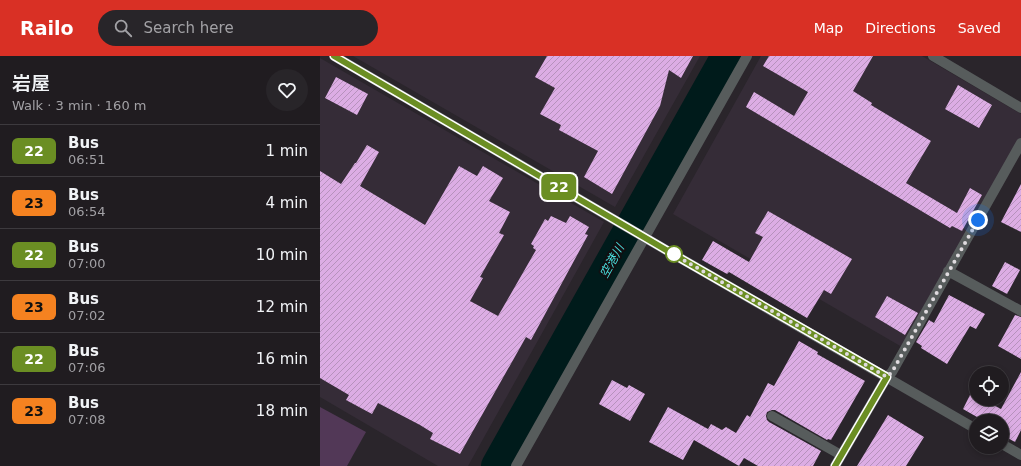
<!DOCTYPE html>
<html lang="en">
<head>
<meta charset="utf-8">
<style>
	:root { --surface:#201c20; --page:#282529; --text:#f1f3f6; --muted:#a2a1a5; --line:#3d3a3e; --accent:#d93025 }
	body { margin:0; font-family:"DejaVu Sans","Noto Sans JP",sans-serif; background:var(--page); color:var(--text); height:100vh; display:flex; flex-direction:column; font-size:15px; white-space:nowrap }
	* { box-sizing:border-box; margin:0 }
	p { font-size:13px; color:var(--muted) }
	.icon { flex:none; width:22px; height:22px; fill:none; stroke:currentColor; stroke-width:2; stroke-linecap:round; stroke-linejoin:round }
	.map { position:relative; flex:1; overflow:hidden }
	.drawer { display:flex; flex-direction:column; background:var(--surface); width:320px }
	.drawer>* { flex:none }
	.badge { padding:0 8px; border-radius:6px; font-size:14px; line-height:26px }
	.tools { position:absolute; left:649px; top:310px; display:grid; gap:8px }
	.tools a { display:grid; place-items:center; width:40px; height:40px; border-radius:50%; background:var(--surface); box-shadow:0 2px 6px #0003,0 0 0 1px var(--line); font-size:20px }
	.you { position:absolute; width:20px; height:20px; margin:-10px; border:3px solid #fff; border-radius:50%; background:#1a73e8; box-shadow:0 0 0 6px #1a73e833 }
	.map>.badge { position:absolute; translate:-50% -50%; box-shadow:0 0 0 2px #fff }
	.round { display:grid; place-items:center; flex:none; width:42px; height:42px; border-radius:21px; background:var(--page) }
	.headline { display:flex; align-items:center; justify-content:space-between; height:68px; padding:0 12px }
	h1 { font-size:19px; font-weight:600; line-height:30px }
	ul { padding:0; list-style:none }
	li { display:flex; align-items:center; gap:12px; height:52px; padding:0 12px; border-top:1px solid var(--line) }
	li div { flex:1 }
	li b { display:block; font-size:15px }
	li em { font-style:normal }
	li .badge { min-width:44px; font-weight:700; text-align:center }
	header { display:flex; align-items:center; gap:24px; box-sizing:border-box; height:56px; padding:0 20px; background:var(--accent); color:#fff }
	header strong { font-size:19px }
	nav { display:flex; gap:22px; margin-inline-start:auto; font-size:14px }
	.search { width:280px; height:36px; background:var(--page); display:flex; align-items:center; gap:10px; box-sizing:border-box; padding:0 14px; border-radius:22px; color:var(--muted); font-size:15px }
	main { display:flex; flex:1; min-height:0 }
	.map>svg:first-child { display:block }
	.built { fill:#352c37 }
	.grass { fill:#523857 }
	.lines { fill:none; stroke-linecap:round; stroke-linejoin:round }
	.river { stroke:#001b1b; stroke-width:32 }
	.building { fill:url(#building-hatch) }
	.minor { stroke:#575c5c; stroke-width:10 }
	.line-casing { stroke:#fff; stroke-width:9 }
	.line { stroke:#6b8e23; stroke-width:6 }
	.walk { stroke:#dfdbdf; stroke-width:4; stroke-dasharray:0 7.2 }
	.stop-dot { fill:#fff; stroke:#6b8e23; stroke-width:2 }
	.labels { text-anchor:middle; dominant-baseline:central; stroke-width:4; stroke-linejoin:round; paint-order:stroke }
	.water-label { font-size:12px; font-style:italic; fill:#4adfdf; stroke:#110f11 }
</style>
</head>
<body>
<header>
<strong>Railo</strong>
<div class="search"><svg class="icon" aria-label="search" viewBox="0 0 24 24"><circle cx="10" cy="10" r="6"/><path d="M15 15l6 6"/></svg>Search here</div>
<nav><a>Map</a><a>Directions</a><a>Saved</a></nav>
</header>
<main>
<section class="drawer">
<div class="headline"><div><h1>岩屋</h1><p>Walk · 3 min · 160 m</p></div><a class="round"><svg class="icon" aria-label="heart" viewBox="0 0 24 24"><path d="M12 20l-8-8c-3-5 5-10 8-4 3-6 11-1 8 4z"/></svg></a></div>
<ul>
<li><span class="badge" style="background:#6b8e23;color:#fff">22</span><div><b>Bus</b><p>06:51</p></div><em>1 min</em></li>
<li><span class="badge" style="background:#f58220;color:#111">23</span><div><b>Bus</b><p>06:54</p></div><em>4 min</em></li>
<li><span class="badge" style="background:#6b8e23;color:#fff">22</span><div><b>Bus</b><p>07:00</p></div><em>10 min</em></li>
<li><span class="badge" style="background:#f58220;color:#111">23</span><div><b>Bus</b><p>07:02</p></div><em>12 min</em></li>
<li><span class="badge" style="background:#6b8e23;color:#fff">22</span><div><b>Bus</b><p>07:06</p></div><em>16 min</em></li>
<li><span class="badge" style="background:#f58220;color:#111">23</span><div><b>Bus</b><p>07:08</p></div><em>18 min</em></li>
</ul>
</section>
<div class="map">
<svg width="701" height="410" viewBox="0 0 701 410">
	<defs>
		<pattern id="building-hatch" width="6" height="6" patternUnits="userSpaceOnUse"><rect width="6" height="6" fill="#dcade4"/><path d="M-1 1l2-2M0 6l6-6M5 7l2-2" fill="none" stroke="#b692bc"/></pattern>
	</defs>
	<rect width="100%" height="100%" fill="#2a252b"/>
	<path class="built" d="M 33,0 L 380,0 L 295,151 Z
		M 441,0 L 602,0 L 701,58 L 701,82 L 582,291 L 353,158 Z
		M 0,2 L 284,166 L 148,410 L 118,410 L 0,341 Z"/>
	<path class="grass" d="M 0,351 L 46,376 L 27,410 L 0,410 Z"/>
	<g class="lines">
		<path class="river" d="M 177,410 L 407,0"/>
	</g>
	<path class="building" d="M 227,0 L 373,0 L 361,22 L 349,14 L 340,50 L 292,138 L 264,121 L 278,95 L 239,74 L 241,69 L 220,58 L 235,32 L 215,21 Z
		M 449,0 L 553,0 L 533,35 L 552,47 L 551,49 L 611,85 L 586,127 L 637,157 L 650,132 L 662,139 L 642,175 L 632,170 L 630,172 L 426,51 L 434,36 L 474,60 L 488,36 L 443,10 Z
		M 16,21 L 48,38 L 37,59 L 5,42 Z
		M 638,29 L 672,49 L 659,72 L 625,53 Z
		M 47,89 L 59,96 L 40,130 L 105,169 L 139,110 L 157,120 L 163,110 L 183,122 L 169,145 L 190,156 L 179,177 L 184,179 L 160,221 L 163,222 L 150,245 L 178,260 L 216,194 L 213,192 L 214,190 L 211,188 L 225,163 L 228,165 L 231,160 L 246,167 L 250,160 L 269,171 L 265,178 L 268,179 L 211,284 L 206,281 L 140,398 L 110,383 L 113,377 L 100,369 L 58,347 L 52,358 L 26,344 L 29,339 L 0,322 L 0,115 L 21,128 L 35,107 L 36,107 Z
		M 701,128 L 701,176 L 681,166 Z
		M 448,155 L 532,203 L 511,238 L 504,234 L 487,262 L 409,216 L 407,218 L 382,204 L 393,185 L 429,206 L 443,181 L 435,177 Z
		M 685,206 L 700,214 L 687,238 L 672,230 Z
		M 629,239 L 665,258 L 656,273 L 650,270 L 627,308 L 601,292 L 602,290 L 596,286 L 609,264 L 614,267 Z
		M 567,240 L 598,257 L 585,279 L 555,261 Z
		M 695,259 L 701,261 L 701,303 L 678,290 Z
		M 479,285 L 498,296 L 497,298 L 545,325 L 511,384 L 508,383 L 507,384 L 455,354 L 452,354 L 447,356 L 446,360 L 447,364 L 449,366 L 501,395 L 493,410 L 438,410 L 424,402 L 419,410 L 374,384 L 363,404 L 329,386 L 348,351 L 388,373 L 391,368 L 402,374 L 406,371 L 416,377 L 427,359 L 430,361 L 448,327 L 454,330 Z
		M 701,316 L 701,374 L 695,386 L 682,379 L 682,365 L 664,365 L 643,353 L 651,337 L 656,340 L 656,343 L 662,343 L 681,353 Z
		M 292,324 L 307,332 L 309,329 L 325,338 L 310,365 L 279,348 Z
		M 568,359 L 604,381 L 586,410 L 537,410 Z"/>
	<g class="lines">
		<path class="minor" d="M 14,0 L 353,198 L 656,373
			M 613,0 L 701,52
			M 628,215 L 701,255
			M 452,360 L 521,399
			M 682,388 L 701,399
			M 196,410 L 427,0
			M 515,410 L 567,321 L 572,316 L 701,87"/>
	</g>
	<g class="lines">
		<defs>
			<path id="line" d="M 14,0 L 353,198 L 567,321 L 515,410"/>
		</defs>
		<use href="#line" class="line-casing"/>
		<use href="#line" class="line"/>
		<path class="walk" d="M 354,198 L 353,198 L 567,321 L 572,316 L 658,164"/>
	</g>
	<circle class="stop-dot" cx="354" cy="198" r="8"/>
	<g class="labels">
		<g class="water-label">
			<text transform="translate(292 205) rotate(-61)">空港川</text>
		</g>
	</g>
</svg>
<div class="tools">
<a><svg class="icon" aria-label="locate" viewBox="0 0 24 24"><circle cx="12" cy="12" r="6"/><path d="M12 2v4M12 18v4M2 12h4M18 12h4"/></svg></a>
<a><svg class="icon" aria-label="layers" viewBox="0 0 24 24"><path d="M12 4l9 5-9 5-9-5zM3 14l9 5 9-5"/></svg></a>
</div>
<div class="you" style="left:658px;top:164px"></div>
<b class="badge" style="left:239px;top:131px;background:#6b8e23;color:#fff">22</b>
</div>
</main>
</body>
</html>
